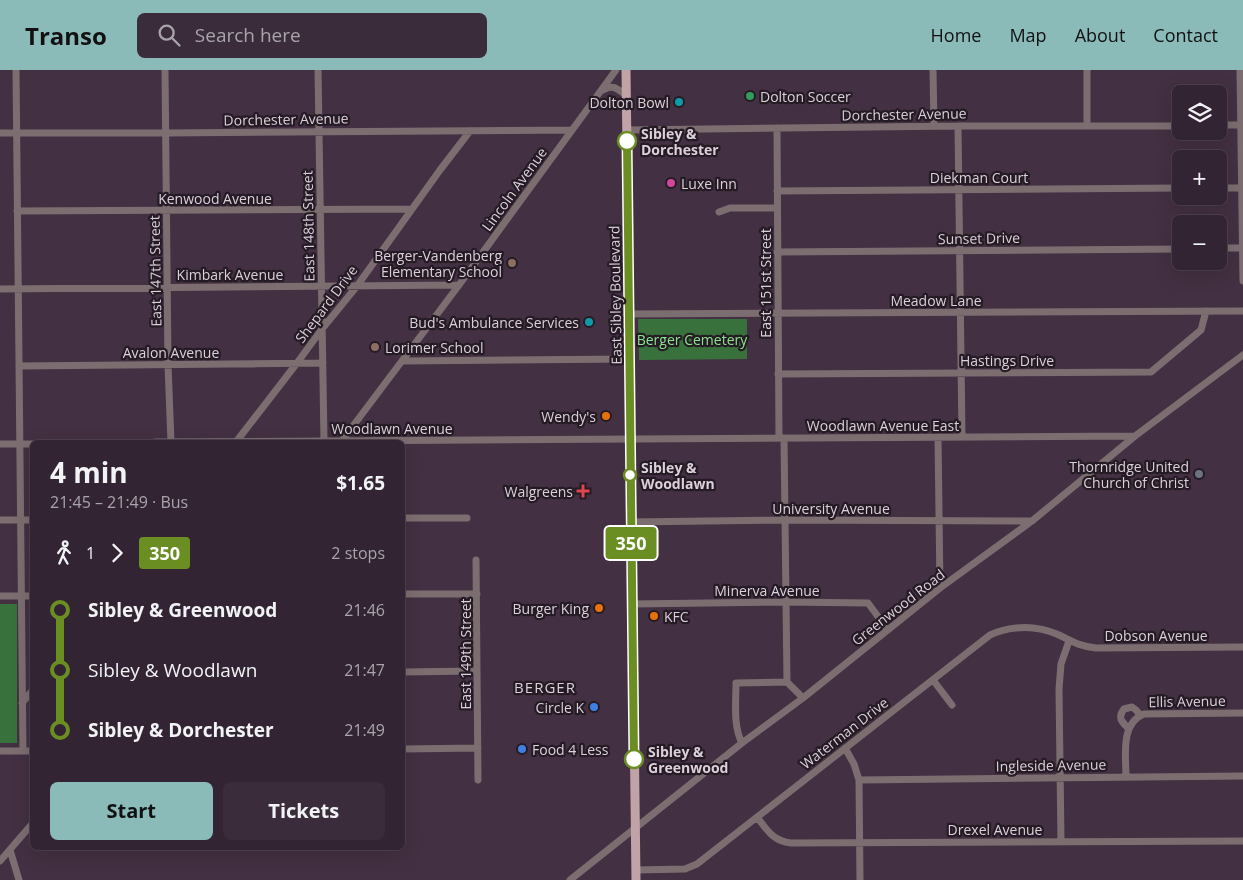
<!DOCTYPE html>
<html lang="en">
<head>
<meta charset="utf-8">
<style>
	:root { --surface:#322432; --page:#3a2c3a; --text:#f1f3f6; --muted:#a8a4ac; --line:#4d414d; --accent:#8bbbb9 }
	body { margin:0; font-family:"Open Sans",sans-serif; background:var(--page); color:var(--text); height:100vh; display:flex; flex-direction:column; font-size:19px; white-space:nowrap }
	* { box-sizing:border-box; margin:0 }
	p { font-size:16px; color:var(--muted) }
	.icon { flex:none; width:28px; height:28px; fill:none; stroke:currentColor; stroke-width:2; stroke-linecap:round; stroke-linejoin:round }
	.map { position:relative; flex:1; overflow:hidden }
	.drawer { position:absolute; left:30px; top:370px; width:375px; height:410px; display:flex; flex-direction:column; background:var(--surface); border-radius:8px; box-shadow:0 5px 20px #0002,0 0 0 1px var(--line) }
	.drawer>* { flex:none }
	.badge { padding:0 10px; border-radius:4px; font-size:18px; line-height:32px }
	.fabs { position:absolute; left:1172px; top:15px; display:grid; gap:10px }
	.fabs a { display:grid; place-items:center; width:55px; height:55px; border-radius:8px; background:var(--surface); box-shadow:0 5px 20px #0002,0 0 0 1px var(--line); font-size:25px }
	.map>.badge { position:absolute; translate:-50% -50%; box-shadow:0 0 0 2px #fff }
	.legs { display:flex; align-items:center; gap:8px; height:55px; padding:0 20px; font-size:16px }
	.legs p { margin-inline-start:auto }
	.summary { display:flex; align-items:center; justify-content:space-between; height:85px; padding:0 20px }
	h1 { font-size:28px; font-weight:700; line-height:38px }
	.primary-button { display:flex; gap:10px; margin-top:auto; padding:10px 20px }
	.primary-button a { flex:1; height:58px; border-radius:8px; background:var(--accent); color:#111; font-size:20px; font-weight:700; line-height:58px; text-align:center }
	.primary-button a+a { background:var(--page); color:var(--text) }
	ul { padding:0 20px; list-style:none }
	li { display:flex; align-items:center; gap:18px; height:60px; font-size:19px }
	li i { display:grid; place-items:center; width:8px; height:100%; margin:0 6px; background:currentColor }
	li i::after { content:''; width:12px; height:12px; margin:-6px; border:4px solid; border-radius:50%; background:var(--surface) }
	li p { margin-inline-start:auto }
	li:first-child i { background:linear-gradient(#0000 50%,currentColor 0) }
	li:last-child i { background:linear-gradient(currentColor 50%,#0000 0) }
	header { display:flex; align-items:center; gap:30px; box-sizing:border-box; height:70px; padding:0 25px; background:var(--accent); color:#111 }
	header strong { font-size:24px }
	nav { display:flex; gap:28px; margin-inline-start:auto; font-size:18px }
	.search { width:350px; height:45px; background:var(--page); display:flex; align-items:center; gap:12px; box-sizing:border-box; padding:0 18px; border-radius:8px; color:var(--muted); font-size:19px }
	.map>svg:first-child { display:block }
	.green { fill:#39713c }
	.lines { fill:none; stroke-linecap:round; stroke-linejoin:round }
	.minor { stroke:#7c6e70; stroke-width:7 }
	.major { stroke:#c0a3a7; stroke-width:9 }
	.line-1-casing { stroke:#fff; stroke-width:11 }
	.line-1 { stroke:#6b8e23; stroke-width:8 }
	.leisure-dot { fill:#2e9e5b; stroke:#241b24; stroke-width:2 }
	.culture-dot { fill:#0f9aa8; stroke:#241b24; stroke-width:2 }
	.stop-1-dot { fill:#fff; stroke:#6b8e23; stroke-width:2.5 }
	.hotel-dot { fill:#d1479c; stroke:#241b24; stroke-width:2 }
	.education-dot { fill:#8d6e63; stroke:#241b24; stroke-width:2 }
	.food-dot { fill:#e8710a; stroke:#241b24; stroke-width:2 }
	.worship-dot { fill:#6b7280; stroke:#241b24; stroke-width:2 }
	.health-dot { fill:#e0444e; stroke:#241b24; stroke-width:2 }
	.shop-dot { fill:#3f7fe0; stroke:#241b24; stroke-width:2 }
	.labels { text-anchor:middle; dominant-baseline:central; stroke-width:4.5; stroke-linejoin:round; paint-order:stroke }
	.poi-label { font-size:14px; fill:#dcd0db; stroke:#241b24; text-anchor:end }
	.street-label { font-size:14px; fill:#dcd0db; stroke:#241b24 }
	.stop-label { font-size:14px; font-weight:bold; fill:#dcd0db; stroke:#241b24; text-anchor:start }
	.park-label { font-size:14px; fill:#8be38e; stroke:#241b24 }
	.neighbourhood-label { font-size:15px; letter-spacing:1px; fill:#dcd0db; stroke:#241b24 }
</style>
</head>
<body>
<header>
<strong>Transo</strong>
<div class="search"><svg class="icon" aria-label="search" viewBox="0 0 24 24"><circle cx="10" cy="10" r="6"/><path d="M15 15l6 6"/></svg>Search here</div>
<nav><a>Home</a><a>Map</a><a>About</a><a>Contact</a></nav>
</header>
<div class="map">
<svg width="1243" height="810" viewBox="0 0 1243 810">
	<rect width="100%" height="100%" fill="#433042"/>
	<path class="green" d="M 638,249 L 747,249 L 747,289 L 639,290 Z
		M 0,534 L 17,534 L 17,673 L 0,673 Z"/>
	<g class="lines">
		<path class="minor" d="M 16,0 L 23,681
			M 165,0 L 168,295 L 171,372
			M 318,0 L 324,371
			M 933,0 L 934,56
			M 1087,0 L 1087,56
			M 1240,0 L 1243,211
			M 603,20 C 614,14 617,19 626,25
			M 1219,55 L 1241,55
			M 958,56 L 962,367
			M 777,58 L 779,368
			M 627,60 L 958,56 L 1181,56
			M 0,63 L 166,63 L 572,60
			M 1219,118 L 1242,118
			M 777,121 L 1181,118
			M 17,141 L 412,139
			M 719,142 L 730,138 L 777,138
			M 1219,178 L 1243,178
			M 777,182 L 1181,179
			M 0,219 L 459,215
			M 629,244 L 1243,241
			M 403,291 L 629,289
			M 19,296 L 323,293
			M 778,304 L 1151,302 L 1201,260 L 1206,241
			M 938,367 L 940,518
			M 784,368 L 787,612 L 803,628
			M 155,372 L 1135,366
			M 236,372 L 297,293 L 322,259 L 357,216 L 440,100 L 470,61
			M 341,372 L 459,215 L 616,0
			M 0,374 L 32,374
			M 402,448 L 467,448
			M 0,450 L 32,450
			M 631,452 L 785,450 L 1032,451
			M 476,490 L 478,710
			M 402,524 L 477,524
			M 0,526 L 32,526
			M 632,534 L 785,532 L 868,533 L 888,560
			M 402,602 L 477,601
			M 933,610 L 952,635
			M 22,633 L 32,621
			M 1129,659 C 1122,652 1117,648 1124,639 L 1132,637 L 1136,640 L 1140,645
			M 742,673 C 733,656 736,632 736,613 L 787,612
			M 845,678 L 854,694 L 859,710 L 860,810
			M 402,679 L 478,678
			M 0,681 L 32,681
			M 1126,707 C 1126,687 1120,653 1144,644 L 1243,643
			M 859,710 L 1243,706
			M 757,747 C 767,760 773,771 791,773 L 1243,771
			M 1061,771 L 1059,619 L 1061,594 L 1069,571
			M 10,780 L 19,810
			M 0,791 L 32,754
			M 636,800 L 685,799 L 697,794 L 990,565 C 1012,555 1037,555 1059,565 C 1073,572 1079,576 1096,578 L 1243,577
			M 570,810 L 742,673 L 803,628 L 940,518 L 1032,451 L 1135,366 L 1243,285"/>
		<path class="major" d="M 626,0 L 636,810"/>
	</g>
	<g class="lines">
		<defs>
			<path id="line-1" d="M 627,71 L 634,689"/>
		</defs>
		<use href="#line-1" class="line-1-casing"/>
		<use href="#line-1" class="line-1"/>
	</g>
	<circle class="leisure-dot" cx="750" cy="26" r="5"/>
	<g class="culture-dot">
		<circle cx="679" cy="32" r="5"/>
		<circle cx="589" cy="252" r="5"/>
	</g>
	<g class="stop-1-dot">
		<circle cx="627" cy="71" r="9"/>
		<circle cx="630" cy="405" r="6"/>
		<circle cx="634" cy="689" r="9"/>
	</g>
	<circle class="hotel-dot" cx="671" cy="113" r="5"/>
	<g class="education-dot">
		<circle cx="512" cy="193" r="5"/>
		<circle cx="375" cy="277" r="5"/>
	</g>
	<g class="food-dot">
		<circle cx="606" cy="346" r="5"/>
		<circle cx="599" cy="538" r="5"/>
		<circle cx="654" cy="546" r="5"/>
	</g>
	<circle class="worship-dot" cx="1199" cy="404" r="5"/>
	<path class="health-dot" d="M580.5 413.5h5v5h5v5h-5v5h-5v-5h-5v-5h5z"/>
	<g class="shop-dot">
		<circle cx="594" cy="637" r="5"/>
		<circle cx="522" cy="679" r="5"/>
	</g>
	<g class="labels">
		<g class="poi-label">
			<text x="760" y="26" text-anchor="start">Dolton Soccer</text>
			<text x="669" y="32">Dolton Bowl</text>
			<text x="681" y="113" text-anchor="start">Luxe Inn</text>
			<text x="502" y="185">Berger-Vandenberg<tspan x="502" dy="16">Elementary School</tspan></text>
			<text x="579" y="252">Bud's Ambulance Services</text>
			<text x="385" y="277" text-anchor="start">Lorimer School</text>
			<text x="596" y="346">Wendy's</text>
			<text x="1189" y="396">Thornridge United<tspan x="1189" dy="16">Church of Christ</tspan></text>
			<text x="573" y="421">Walgreens</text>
			<text x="589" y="538">Burger King</text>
			<text x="664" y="546" text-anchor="start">KFC</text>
			<text x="584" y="637">Circle K</text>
			<text x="532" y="679" text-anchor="start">Food 4 Less</text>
		</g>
		<g class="street-label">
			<text transform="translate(904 44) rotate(-1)">Dorchester Avenue</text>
			<text transform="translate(286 49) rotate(-1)">Dorchester Avenue</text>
			<text x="979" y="107">Diekman Court</text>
			<text transform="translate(514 119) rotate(-54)">Lincoln Avenue</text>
			<text x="215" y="128">Kenwood Avenue</text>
			<text transform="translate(308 156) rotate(-91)">East 148th Street</text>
			<text transform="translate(979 168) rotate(-1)">Sunset Drive</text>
			<text transform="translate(155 201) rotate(-91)">East 147th Street</text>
			<text x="230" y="204">Kimbark Avenue</text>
			<text transform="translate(765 213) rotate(-90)">East 151st Street</text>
			<text transform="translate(615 225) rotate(-91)">East Sibley Boulevard</text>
			<text x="936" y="230">Meadow Lane</text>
			<text transform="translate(326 234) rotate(-53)">Shepard Drive</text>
			<text x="171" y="282">Avalon Avenue</text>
			<text x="1007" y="290">Hastings Drive</text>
			<text x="883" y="355">Woodlawn Avenue East</text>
			<text x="392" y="358">Woodlawn Avenue</text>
			<text x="831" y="438">University Avenue</text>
			<text x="767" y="520">Minerva Avenue</text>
			<text transform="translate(898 537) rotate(-38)">Greenwood Road</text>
			<text x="1156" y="565">Dobson Avenue</text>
			<text transform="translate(465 584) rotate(-90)">East 149th Street</text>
			<text transform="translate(1187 631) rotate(-1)">Ellis Avenue</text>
			<text transform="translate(844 663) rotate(-38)">Waterman Drive</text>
			<text transform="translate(1051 695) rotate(-1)">Ingleside Avenue</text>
			<text x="995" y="759">Drexel Avenue</text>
		</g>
		<g class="stop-label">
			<text x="641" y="63">Sibley &amp;<tspan x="641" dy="16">Dorchester</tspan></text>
			<text x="641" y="397">Sibley &amp;<tspan x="641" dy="16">Woodlawn</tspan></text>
			<text x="648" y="681">Sibley &amp;<tspan x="648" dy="16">Greenwood</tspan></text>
		</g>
		<g class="park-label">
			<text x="692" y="269">Berger Cemetery</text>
		</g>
		<g class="neighbourhood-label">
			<text x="545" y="617">BERGER</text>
		</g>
	</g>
</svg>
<div class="fabs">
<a><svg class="icon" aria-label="layers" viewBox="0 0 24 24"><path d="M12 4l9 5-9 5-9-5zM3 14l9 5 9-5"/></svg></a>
<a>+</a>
<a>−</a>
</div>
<b class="badge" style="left:631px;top:473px;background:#6b8e23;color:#fff">350</b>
<section class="drawer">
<div class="summary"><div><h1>4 min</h1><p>21:45 – 21:49 · Bus</p></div><b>$1.65</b></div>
<div class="legs"><svg class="icon" aria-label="walk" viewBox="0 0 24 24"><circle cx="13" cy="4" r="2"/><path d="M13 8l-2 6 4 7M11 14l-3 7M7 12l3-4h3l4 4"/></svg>1<svg class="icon" aria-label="forward" viewBox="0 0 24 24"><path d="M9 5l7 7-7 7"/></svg><b class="badge" style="background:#6b8e23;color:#fff">350</b><p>2 stops</p></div>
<ul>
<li><i style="color:#6b8e23"></i><b>Sibley &amp; Greenwood</b><p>21:46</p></li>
<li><i style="color:#6b8e23"></i><span>Sibley &amp; Woodlawn</span><p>21:47</p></li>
<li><i style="color:#6b8e23"></i><b>Sibley &amp; Dorchester</b><p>21:49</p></li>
</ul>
<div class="primary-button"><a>Start</a><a>Tickets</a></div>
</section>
</div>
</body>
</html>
